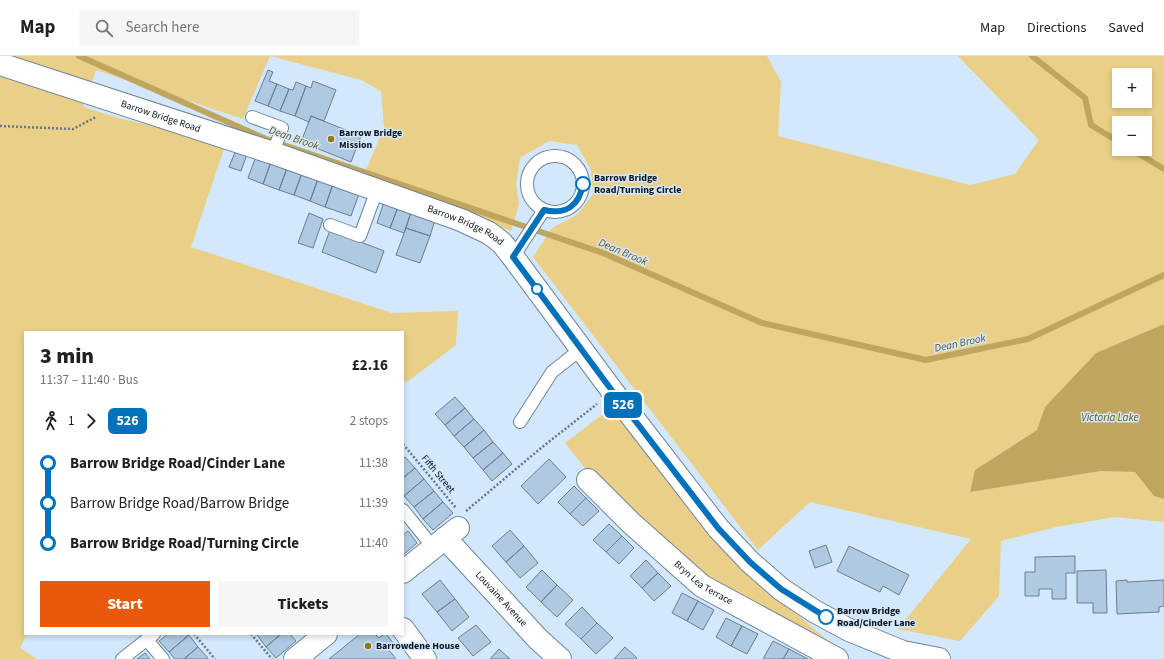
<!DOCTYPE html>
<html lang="en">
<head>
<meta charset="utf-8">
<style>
	:root { --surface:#fff; --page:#f6f6f6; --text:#202124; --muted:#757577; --line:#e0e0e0; --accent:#ea580c }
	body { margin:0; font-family:"Source Sans 3",sans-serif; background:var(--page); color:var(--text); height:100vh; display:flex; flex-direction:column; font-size:15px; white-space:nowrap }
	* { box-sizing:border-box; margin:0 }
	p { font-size:13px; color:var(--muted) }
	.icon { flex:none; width:22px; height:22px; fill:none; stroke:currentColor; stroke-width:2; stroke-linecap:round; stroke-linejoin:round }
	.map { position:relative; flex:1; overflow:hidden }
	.panel { position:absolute; left:24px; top:275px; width:380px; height:304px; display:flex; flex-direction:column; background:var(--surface); border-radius:0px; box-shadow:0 2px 6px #0003 }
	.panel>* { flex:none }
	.badge { padding:0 8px; border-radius:6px; font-size:14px; line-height:26px }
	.buttons { position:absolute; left:1112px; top:12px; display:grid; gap:8px }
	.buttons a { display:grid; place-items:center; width:40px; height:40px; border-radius:0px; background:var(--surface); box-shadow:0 2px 6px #0003; font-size:20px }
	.map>.badge { position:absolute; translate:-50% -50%; box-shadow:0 0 0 2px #fff }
	.legs { display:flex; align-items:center; gap:6px; height:44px; padding:0 16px; font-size:13px }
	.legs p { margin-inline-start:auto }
	.overview { display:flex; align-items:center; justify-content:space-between; height:68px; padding:0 16px }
	h1 { font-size:22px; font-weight:800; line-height:30px }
	.primary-button { display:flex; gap:8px; margin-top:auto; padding:8px 16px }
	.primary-button a { flex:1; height:46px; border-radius:0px; background:var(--accent); color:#fff; font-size:16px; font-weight:800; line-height:46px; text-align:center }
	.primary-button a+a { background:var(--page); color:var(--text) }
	ul { padding:0 16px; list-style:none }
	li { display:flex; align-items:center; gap:14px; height:40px; font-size:15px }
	li i { display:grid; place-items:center; width:6px; height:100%; margin:0 5px; background:currentColor }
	li i::after { content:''; width:10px; height:10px; margin:-5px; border:3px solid; border-radius:50%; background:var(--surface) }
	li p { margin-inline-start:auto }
	li:first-child i { background:linear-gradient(#0000 50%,currentColor 0) }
	li:last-child i { background:linear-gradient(currentColor 50%,#0000 0) }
	header { display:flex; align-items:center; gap:24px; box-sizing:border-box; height:56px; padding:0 20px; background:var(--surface); border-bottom:1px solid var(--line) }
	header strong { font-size:19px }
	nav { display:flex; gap:22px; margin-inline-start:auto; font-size:14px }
	.search { width:280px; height:36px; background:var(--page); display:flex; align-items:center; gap:10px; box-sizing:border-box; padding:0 14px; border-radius:0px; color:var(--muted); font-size:15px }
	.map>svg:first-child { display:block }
	.green { fill:#e9cf87; fill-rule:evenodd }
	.water { fill:#bfa55d }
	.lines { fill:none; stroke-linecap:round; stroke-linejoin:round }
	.stream { stroke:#bfa55d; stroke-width:6 }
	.building { fill:#afc9e1; stroke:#677f95 }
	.lane-casing { stroke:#6d859c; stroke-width:14 }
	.street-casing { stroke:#6d859c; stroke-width:24 }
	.path { stroke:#687784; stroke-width:2.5; stroke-dasharray:2 2; stroke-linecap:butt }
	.lane { stroke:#fff; stroke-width:12 }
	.street { stroke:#fff; stroke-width:22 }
	.line-1-casing { stroke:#fff; stroke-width:9 }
	.line-1 { stroke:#0072bc; stroke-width:6 }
	.poi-dot { fill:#92761d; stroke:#d3e8fc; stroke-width:1.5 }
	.stop-1-dot { fill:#fff; stroke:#0072bc; stroke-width:2 }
	.labels { text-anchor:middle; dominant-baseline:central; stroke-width:3; stroke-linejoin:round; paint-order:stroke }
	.street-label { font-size:10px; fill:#0c151d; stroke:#d3e8fc }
	.poi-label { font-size:10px; font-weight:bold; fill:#0c151d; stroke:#d3e8fc; text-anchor:start }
	.stop-label { font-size:10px; font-weight:bold; fill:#0c151d; stroke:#d3e8fc; text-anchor:start }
	.water-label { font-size:11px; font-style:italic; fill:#66531d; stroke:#d3e8fc }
</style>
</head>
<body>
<header>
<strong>Map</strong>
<div class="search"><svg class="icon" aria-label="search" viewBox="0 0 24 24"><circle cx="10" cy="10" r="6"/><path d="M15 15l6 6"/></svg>Search here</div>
<nav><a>Map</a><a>Directions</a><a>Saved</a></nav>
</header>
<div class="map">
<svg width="1164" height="603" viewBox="0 0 1164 603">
	<rect width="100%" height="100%" fill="#d3e8fc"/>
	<path class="green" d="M 0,0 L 767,0 L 781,26 L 778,80 L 970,129 L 1015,118 L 1039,84 L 958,0 L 1164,0 L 1164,268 L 1096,297 L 1045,351 L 1037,374 L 975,414 L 970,436 L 1101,415 L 1135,416 L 1154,440 L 1164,443 L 1164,466 L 1115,461 L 1056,471 L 1001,485 L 999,540 L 960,585 L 898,573 L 971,483 L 810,446 L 758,494 L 533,201 L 552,172 L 578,158 L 593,138 L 591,114 L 577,89 L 549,85 L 520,102 L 516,128 L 519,148 L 511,175 L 363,121 L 384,72 L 381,35 L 361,24 L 270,0 L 243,63 L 96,14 L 83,51 L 122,63 L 226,87 L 191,191 L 392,257 L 458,255 L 456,289 L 407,326 L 403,324 L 403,276 L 25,276 L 25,578 L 27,578 L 20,592 L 37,603 L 0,603 ZM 1119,19 L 1145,19 L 1145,45 L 1119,45 ZM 1119,67 L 1145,67 L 1145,93 L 1119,93 Z
		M 611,352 L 791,553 L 827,584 L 743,544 L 680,504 L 588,416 L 565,387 Z"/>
	<path class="water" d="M 1164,268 L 1164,443 L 1154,440 L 1135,416 L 1101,415 L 970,436 L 975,414 L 1037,374 L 1045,351 L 1096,297 Z"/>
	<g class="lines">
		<path class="stream" d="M 79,0 L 266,83 L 603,197 L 762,267 L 926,304 L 1028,283 L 1164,219
			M 1032,0 L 1085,42 L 1091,69 L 1119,86
			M 1131,93 L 1164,113"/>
	</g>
	<path class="building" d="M 268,14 L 273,16 L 269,25 L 277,28 L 268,50 L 255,45 Z
		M 313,25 L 336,34 L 324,65 L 311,60 L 309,66 L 295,60 L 306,30 L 311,32 Z
		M 296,26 L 306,30 L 295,60 L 280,55 L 289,33 L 293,34 Z
		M 277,28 L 289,33 L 280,55 L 268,50 Z
		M 311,60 L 361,80 L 351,106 L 301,86 Z
		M 236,94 L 247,98 L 241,115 L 229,111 Z
		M 256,100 L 271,106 L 263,128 L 248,122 Z
		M 271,106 L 287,112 L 279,134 L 263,128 Z
		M 287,112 L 302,117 L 294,139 L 279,134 Z
		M 302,117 L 318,123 L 310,145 L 294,139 Z
		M 318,123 L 333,128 L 325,151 L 310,145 Z
		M 333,128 L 359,138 L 351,160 L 325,151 Z
		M 384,146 L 398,151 L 390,172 L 377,167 Z
		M 398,151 L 411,156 L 404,177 L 390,172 Z
		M 411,156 L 435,164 L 430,180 L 406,172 Z
		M 309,157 L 323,163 L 313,192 L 298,187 Z
		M 406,172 L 430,180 L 420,207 L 396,199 Z
		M 330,174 L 384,195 L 376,217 L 322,196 Z
		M 455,341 L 465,352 L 445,369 L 435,358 Z
		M 465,352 L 474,363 L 454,380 L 445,369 Z
		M 474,363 L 484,374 L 464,391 L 454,380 Z
		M 484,374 L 493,386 L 473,402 L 464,391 Z
		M 493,386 L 503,397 L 483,414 L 473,402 Z
		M 503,397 L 512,408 L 492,425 L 483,414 Z
		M 405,401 L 415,412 L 403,422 L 403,403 Z
		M 549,403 L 566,421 L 538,448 L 521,430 Z
		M 415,412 L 424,423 L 404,440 L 403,438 L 403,422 Z
		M 424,423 L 434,435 L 414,451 L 404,440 Z
		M 574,430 L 586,442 L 570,458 L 558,446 Z
		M 434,435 L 443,446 L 423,463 L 414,451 Z
		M 586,442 L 599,455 L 583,470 L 570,458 Z
		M 443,446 L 453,457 L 433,474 L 423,463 Z
		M 609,468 L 622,480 L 606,496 L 593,484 Z
		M 510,474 L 524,490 L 506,506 L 492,490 Z
		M 408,475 L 417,487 L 403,499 L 403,479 Z
		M 622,480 L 634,492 L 619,508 L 606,496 Z
		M 826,489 L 832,506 L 815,512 L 809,495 Z
		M 524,490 L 538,507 L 520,522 L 506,506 Z
		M 849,490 L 909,519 L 899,539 L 883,530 L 880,536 L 837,515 Z
		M 1075,500 L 1075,517 L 1066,517 L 1066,543 L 1052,543 L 1052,533 L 1039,533 L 1039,540 L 1025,540 L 1025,516 L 1035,516 L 1035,501 Z
		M 646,504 L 658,517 L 642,532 L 630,520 Z
		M 542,514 L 557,529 L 541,546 L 526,531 Z
		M 1106,514 L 1107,557 L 1093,557 L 1093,547 L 1077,547 L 1077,515 Z
		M 658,517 L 671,530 L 654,545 L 642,532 Z
		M 440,524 L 455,543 L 437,556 L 422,538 Z
		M 1127,524 L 1127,526 L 1164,524 L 1164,550 L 1159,551 L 1159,556 L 1117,558 L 1116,525 Z
		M 557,529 L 573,544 L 557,561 L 541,546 Z
		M 682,537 L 698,545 L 687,565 L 672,557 Z
		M 455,543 L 469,561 L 452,575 L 437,556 Z
		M 698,545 L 714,554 L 703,574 L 687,565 Z
		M 582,551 L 597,567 L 581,583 L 565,568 Z
		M 726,562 L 742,570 L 731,590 L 716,581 Z
		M 597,567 L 613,582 L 596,598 L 581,583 Z
		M 476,569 L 491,586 L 473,600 L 458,582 Z
		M 742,570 L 758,578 L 747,598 L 731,590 Z
		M 168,578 L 188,578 L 189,579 L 169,596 L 159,585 Z
		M 258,578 L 281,578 L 266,591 L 257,579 Z
		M 281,578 L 290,578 L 296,585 L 276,602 L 266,591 Z
		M 360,578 L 375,578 L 379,582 L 384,578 L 386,578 L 394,588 L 388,593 L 396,603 L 329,603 Z
		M 189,579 L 198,591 L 184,603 L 175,603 L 169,596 Z
		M 773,585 L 789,593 L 783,603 L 763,603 Z
		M 198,591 L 208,602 L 206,603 L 184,603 Z
		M 625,591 L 637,602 L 636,603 L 614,603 Z
		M 499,593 L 510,603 L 490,603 Z
		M 789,593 L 808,603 L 783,603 Z
		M 145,597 L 150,603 L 137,603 Z"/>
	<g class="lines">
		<defs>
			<path id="lane" d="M 252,61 L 282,72 L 273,97
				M527 128a28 28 0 1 1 56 0a28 28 0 1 1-56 0Z
				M 330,169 L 360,180 L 377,134
				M 513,201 L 544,154
				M 520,366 L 552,316 L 581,293
				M 403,454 L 433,491
				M 147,584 L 163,603
				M 122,603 L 154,578"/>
			<g id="street">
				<path id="s1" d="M 0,8 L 273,97 L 461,164 L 489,177 L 502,187 L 513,201 L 613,336 L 718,472 L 750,506 L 781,533 L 814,555 L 849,574 L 903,596 L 939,603"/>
				<path id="s2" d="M 588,424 L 631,467 L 702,530 L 837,603"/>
				<path id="s3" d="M 445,482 L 538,583 L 560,603"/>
				<path d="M 403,516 L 458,472"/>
				<path d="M 403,573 L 425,603"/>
				<path d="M 295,603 L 326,578"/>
			</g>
		</defs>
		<use href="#lane" class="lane-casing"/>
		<use href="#street" class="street-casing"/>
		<path class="path" d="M 0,70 L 73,73 L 96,61
			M 403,388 L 456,452
			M 466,455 L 541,392 L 597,348
			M 194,578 L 215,603
			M 251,578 L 272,603"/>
		<use href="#lane" class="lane"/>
		<use href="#street" class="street"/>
	</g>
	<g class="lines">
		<defs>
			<path id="line-1" d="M 583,128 C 579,150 566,159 544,154 L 513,201 L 613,336 L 718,472 L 750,506 L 781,533 L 826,561"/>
		</defs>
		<use href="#line-1" class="line-1-casing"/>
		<use href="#line-1" class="line-1"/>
	</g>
	<g class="poi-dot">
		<circle cx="331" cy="83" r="4"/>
		<circle cx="368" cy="590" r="4"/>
	</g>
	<g class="stop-1-dot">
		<circle cx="583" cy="128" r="7"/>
		<circle cx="537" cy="233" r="5"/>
		<circle cx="826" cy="561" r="7"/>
	</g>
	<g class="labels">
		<g class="street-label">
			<text stroke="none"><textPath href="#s1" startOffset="169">Barrow Bridge Road</textPath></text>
			<text stroke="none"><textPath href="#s1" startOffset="493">Barrow Bridge Road</textPath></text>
			<text transform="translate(438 418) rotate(50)">Fifth Street</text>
			<text stroke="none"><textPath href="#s2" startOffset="155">Bryn Lea Terrace</textPath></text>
			<text stroke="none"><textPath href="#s3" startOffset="83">Louvaine Avenue</textPath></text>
		</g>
		<g class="poi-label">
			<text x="339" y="77">Barrow Bridge<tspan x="339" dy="12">Mission</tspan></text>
			<text x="376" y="590">Barrowdene House</text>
		</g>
		<g class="stop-label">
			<text x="594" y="122">Barrow Bridge<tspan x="594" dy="12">Road/Turning Circle</tspan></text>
			<text x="837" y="555">Barrow Bridge<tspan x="837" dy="12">Road/Cinder Lane</tspan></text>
		</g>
		<g class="water-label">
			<text transform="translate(294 82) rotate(19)">Dean Brook</text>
			<text transform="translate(623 196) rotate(23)">Dean Brook</text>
			<text transform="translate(960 287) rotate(-12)">Dean Brook</text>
			<text x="1110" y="361">Victoria Lake</text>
		</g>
	</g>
</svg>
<div class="buttons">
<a>+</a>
<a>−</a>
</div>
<b class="badge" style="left:623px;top:349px;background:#0072bc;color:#fff">526</b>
<section class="panel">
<div class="overview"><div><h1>3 min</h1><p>11:37 – 11:40 · Bus</p></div><b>£2.16</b></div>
<div class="legs"><svg class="icon" aria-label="walk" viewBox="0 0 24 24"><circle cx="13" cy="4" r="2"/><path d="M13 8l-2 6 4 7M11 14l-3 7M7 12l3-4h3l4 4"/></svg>1<svg class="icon" aria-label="forward" viewBox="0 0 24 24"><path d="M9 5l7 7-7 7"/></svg><b class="badge" style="background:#0072bc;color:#fff">526</b><p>2 stops</p></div>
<ul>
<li><i style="color:#0072bc"></i><b>Barrow Bridge Road/Cinder Lane</b><p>11:38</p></li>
<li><i style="color:#0072bc"></i><span>Barrow Bridge Road/Barrow Bridge</span><p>11:39</p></li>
<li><i style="color:#0072bc"></i><b>Barrow Bridge Road/Turning Circle</b><p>11:40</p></li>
</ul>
<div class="primary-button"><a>Start</a><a>Tickets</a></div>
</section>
</div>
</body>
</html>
